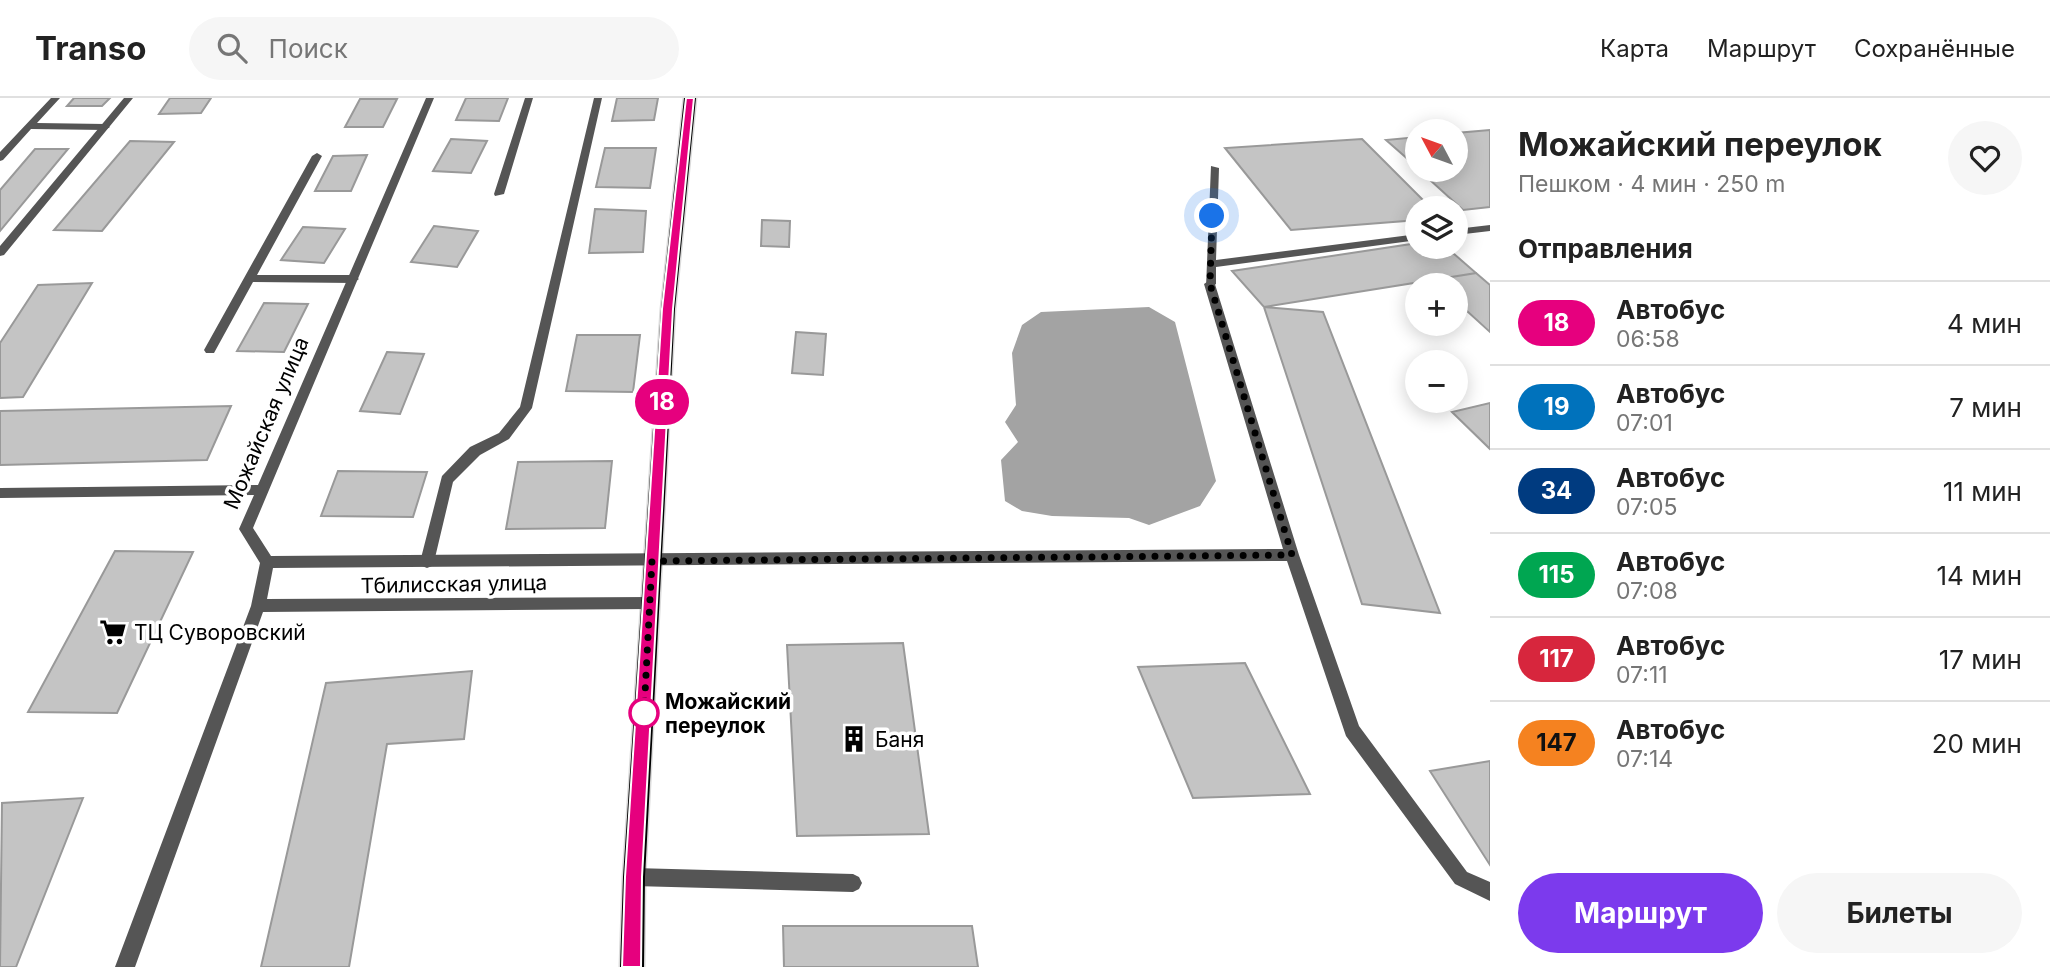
<!DOCTYPE html>
<html lang="ru">
<head>
<meta charset="utf-8">
<style>
	:root { --surface:#fff; --page:#f6f6f6; --text:#222; --muted:#767676; --line:#e0e0e0; --accent:#7c3aed }
	body { margin:0; font-family:Inter,sans-serif; background:var(--page); color:var(--text); height:100vh; display:flex; flex-direction:column; font-size:26px; white-space:nowrap }
	* { box-sizing:border-box; margin:0 }
	p { font-size:23px; color:var(--muted) }
	.icon { flex:none; width:38px; height:38px; fill:none; stroke:currentColor; stroke-width:2; stroke-linecap:round; stroke-linejoin:round }
	.map { position:relative; flex:1; overflow:hidden }
	.panel { display:flex; flex-direction:column; background:var(--surface); width:560px }
	.panel>* { flex:none }
	.badge { padding:0 14px; border-radius:23px; font-size:24px; line-height:46px }
	.needle { width:46px; rotate:311deg }
	.controls { position:absolute; left:1405px; top:21px; display:grid; gap:14px }
	.controls a { display:grid; place-items:center; width:63px; height:63px; border-radius:50%; background:var(--surface); box-shadow:0 4px 18px #0003; font-size:35px }
	.you { position:absolute; width:35px; height:35px; margin:-18px; border:5px solid #fff; border-radius:50%; background:#1a73e8; box-shadow:0 0 0 10px #1a73e833 }
	.map>.badge { position:absolute; translate:-50% -50%; box-shadow:0 0 0 4px #fff }
	h2 { padding:0 28px; font-size:26px; line-height:63px }
	.round { display:grid; place-items:center; flex:none; width:74px; height:74px; border-radius:37px; background:var(--page) }
	.summary { display:flex; align-items:center; justify-content:space-between; height:119px; padding:0 28px }
	h1 { font-size:33px; font-weight:700; line-height:52px }
	.primary-button { display:flex; gap:14px; margin-top:auto; padding:14px 28px }
	.primary-button a { flex:1; height:80px; border-radius:42px; background:var(--accent); color:#fff; font-size:28px; font-weight:700; line-height:80px; text-align:center }
	.primary-button a+a { background:var(--page); color:var(--text) }
	ul { padding:0; list-style:none }
	li { display:flex; align-items:center; gap:21px; height:84px; padding:0 28px; border-top:2px solid var(--line) }
	li div { flex:1 }
	li b { display:block; font-size:26px }
	li em { font-style:normal }
	li .badge { min-width:77px; font-weight:700; text-align:center }
	header { display:flex; align-items:center; gap:42px; box-sizing:border-box; height:98px; padding:0 35px; background:var(--surface); border-bottom:2px solid var(--line) }
	header strong { font-size:33px }
	nav { display:flex; gap:38px; margin-inline-start:auto; font-size:24px }
	.search { width:490px; height:63px; background:var(--page); display:flex; align-items:center; gap:18px; box-sizing:border-box; padding:0 24px; border-radius:38px; color:var(--muted); font-size:26px }
	main { display:flex; flex:1; min-height:0 }
	.map>svg:first-child { display:block }
	.water { fill:#a3a3a3 }
	.building { fill:#c4c4c4; stroke:#999; stroke-width:2 }
	.lines { fill:none; stroke-linecap:round; stroke-linejoin:round }
	.primary-casing { stroke:#dbdbdb; stroke-width:3 }
	.service { fill:#555; fill-rule:evenodd }
	.minor { fill:#555; fill-rule:evenodd }
	.primary { fill:#000; fill-rule:evenodd }
	.line { fill:#e6007e; stroke:#fff; stroke-width:2 }
	.walk { stroke:#000; stroke-width:7; stroke-dasharray:0 12.6 }
	.stop-dot { fill:#fff; stroke:#e6007e; stroke-width:3.5 }
	.labels { text-anchor:middle; dominant-baseline:central; stroke-width:7; stroke-linejoin:round; paint-order:stroke }
	.street-label { font-size:21px; fill:#000; stroke:#fff }
	.poi-label { font-size:21px; fill:#000; stroke:#fff; text-anchor:start }
	.stop-label { font-size:21px; font-weight:bold; fill:#000; stroke:#fff; text-anchor:start }
</style>
</head>
<body>
<header>
<strong>Transo</strong>
<div class="search"><svg class="icon" aria-label="search" viewBox="0 0 24 24"><circle cx="10" cy="10" r="6"/><path d="M15 15l6 6"/></svg>Поиск</div>
<nav><a>Карта</a><a>Маршрут</a><a>Сохранённые</a></nav>
</header>
<main>
<div class="map">
<svg width="1490" height="869" viewBox="0 0 1490 869">
	<rect width="100%" height="100%" fill="#fff"/>
	<path class="water" d="M 1149,209 L 1175,224 L 1216,383 L 1200,408 L 1149,427 L 1129,420 L 1052,418 L 1022,413 L 1005,403 L 1001,362 L 1018,344 L 1005,324 L 1016,307 L 1012,255 L 1022,227 L 1041,214 Z"/>
	<path class="building" d="M 74,0 L 110,0 L 102,8 L 67,8 Z
		M 170,0 L 211,0 L 201,15 L 159,16 Z
		M 466,0 L 508,0 L 499,23 L 456,22 Z
		M 617,0 L 658,0 L 654,22 L 612,23 Z
		M 360,1 L 397,1 L 383,29 L 345,29 Z
		M 1490,32 L 1490,109 L 1463,112 L 1419,72 L 1456,72 L 1456,35 Z
		M 1418,39 L 1418,70 L 1386,42 Z
		M 451,41 L 487,43 L 471,75 L 433,73 Z
		M 1362,41 L 1431,110 L 1418,110 L 1418,122 L 1291,132 L 1225,50 Z
		M 130,43 L 174,44 L 102,133 L 54,132 Z
		M 605,50 L 656,50 L 650,90 L 596,89 Z
		M 35,51 L 68,51 L 0,133 L 0,92 Z
		M 367,57 L 351,93 L 315,93 L 333,58 Z
		M 595,111 L 646,113 L 643,154 L 589,155 Z
		M 762,122 L 790,123 L 789,149 L 761,148 Z
		M 434,128 L 478,133 L 457,169 L 411,164 Z
		M 303,129 L 345,131 L 324,165 L 281,162 Z
		M 1418,145 L 1418,149 L 1446,149 L 1476,175 L 1264,209 L 1232,173 Z
		M 1476,175 L 1490,187 L 1490,234 L 1456,203 L 1456,187 L 1439,187 L 1433,182 Z
		M 92,185 L 23,299 L 0,300 L 0,245 L 38,187 Z
		M 264,205 L 308,206 L 284,254 L 237,253 Z
		M 1264,209 L 1323,214 L 1440,515 L 1362,506 Z
		M 796,234 L 826,236 L 823,277 L 792,275 Z
		M 577,237 L 640,237 L 633,294 L 566,293 Z
		M 387,254 L 424,256 L 400,316 L 360,313 Z
		M 1490,305 L 1490,351 L 1452,314 Z
		M 231,308 L 207,362 L 0,367 L 0,313 Z
		M 612,363 L 605,430 L 506,431 L 518,364 Z
		M 338,373 L 427,374 L 413,419 L 321,418 Z
		M 115,453 L 193,454 L 117,615 L 28,614 Z
		M 903,545 L 929,736 L 797,738 L 787,547 Z
		M 1245,565 L 1310,696 L 1193,700 L 1138,569 Z
		M 472,573 L 464,641 L 387,646 L 349,869 L 261,869 L 326,585 Z
		M 1490,663 L 1490,767 L 1430,673 Z
		M 83,700 L 16,869 L 0,869 L 2,705 Z
		M 783,828 L 972,828 L 978,869 L 784,869 Z"/>
	<g class="lines">
		<defs>
			<path id="primary" d="M 684,0 L 696,0 L 675,211 L 645,779 L 644,869 L 620,869 L 623,779 L 661,211 Z"/>
		</defs>
		<use href="#primary" class="primary-casing"/>
		<path class="service" d="M 51,0 L 60,0 L 37,25 L 105,26 L 110,29 L 105,32 L 31,31 L 3,62 L 0,63 L 0,54 Z
			M 525,0 L 533,0 L 504,96 L 495,98 L 494,96 Z
			M 594,0 L 602,0 L 532,310 L 509,341 L 480,357 L 453,384 L 434,464 L 432,468 L 427,470 L 422,468 L 420,464 L 442,378 L 470,349 L 499,335 L 520,309 Z
			M 317,55 L 322,58 L 257,177 L 353,177 L 359,181 L 353,185 L 253,184 L 214,255 L 206,255 L 204,252 L 312,58 Z
			M 1211,68 L 1219,70 L 1216,162 L 1418,136 L 1418,142 L 1216,169 L 1216,186 L 1210,190 L 1206,189 Z
			M 1490,127 L 1490,133 L 1456,137 L 1456,131 Z"/>
		<path class="minor" d="M 124,0 L 133,0 L 4,157 L 0,158 L 0,148 Z
			M 426,0 L 434,0 L 253,430 L 271,458 L 1283,451 L 1204,186 L 1210,182 L 1214,183 L 1299,457 L 1359,628 L 1467,774 L 1490,784 L 1490,803 L 1455,786 L 1346,638 L 1287,463 L 273,470 L 267,501 L 651,499 L 656,500 L 658,505 L 656,510 L 651,511 L 263,514 L 135,869 L 115,869 L 251,508 L 260,465 L 239,431 L 254,397 L 0,400 L 0,390 L 258,387 Z
			M 634,770 L 853,776 L 859,779 L 862,785 L 859,791 L 853,794 L 634,788 L 628,785 L 625,779 L 628,773 Z"/>
		<use href="#primary" class="primary"/>
	</g>
	<path class="line" d="M 686,0 L 694,0 L 673,211 L 642,779 L 641,869 L 622,869 L 625,779 L 662,211 Z"/>
	<g class="lines">
		<path class="walk" d="M 644,615 L 652,463 L 1292,457 L 1210,186 L 1212,118"/>
	</g>
	<defs>
		<symbol id="supermarket-bare" viewBox="-9 -9 18 18"><path d="M-6-5.5h2.5l.6 2H6L4.5 2H-2.5L-4.4-4H-6ZM-1.5 3.2a1.3 1.3 0 1 0 .1 0ZM3 3.2a1.3 1.3 0 1 0 .1 0Z" fill="#000" stroke="#fff" stroke-width="2.5" paint-order="stroke"/></symbol>
		<symbol id="building-bare" viewBox="-9 -9 18 18"><path d="M-4-6H4V6H1V3H-1V6H-4ZM-2.5-4.3h1.7v1.8h-1.7ZM.8-4.3h1.7v1.8H.8ZM-2.5-1h1.7V.8h-1.7ZM.8-1h1.7V.8H.8Z" fill="#000" stroke="#fff" stroke-width="2.5" paint-order="stroke"/></symbol>
	</defs>
	<g fill-rule="evenodd">
		<use href="#supermarket-bare" x="94" y="515" width="38" height="38"/>
		<use href="#building-bare" x="835" y="622" width="38" height="38"/>
	</g>
	<circle class="stop-dot" cx="644" cy="615" r="14"/>
	<g class="labels">
		<g class="street-label">
			<text transform="translate(266 325) rotate(-67)">Можайская улица</text>
			<text transform="translate(454 486) rotate(-1)">Тбилисская улица</text>
		</g>
		<g class="poi-label">
			<text x="134" y="534">ТЦ Суворовский</text>
			<text x="875" y="641">Баня</text>
		</g>
		<g class="stop-label">
			<text x="665" y="603">Можайский<tspan x="665" dy="24">переулок</tspan></text>
		</g>
	</g>
</svg>
<div class="controls">
<a><svg class="needle" viewBox="-14 -14 28 28"><path d="M0-13l5 13h-10z" fill="#e53935"/><path d="M0 13l5-13h-10z" fill="#767676"/></svg></a>
<a><svg class="icon" aria-label="layers" viewBox="0 0 24 24"><path d="M12 4l9 5-9 5-9-5zM3 14l9 5 9-5"/></svg></a>
<a>+</a>
<a>−</a>
</div>
<div class="you" style="left:1212px;top:118px"></div>
<b class="badge" style="left:662px;top:304px;background:#e6007e;color:#fff">18</b>
</div>
<section class="panel">
<div class="summary"><div><h1>Можайский переулок</h1><p>Пешком · 4 мин · 250 m</p></div><a class="round"><svg class="icon" aria-label="heart" viewBox="0 0 24 24"><path d="M12 20l-8-8c-3-5 5-10 8-4 3-6 11-1 8 4z"/></svg></a></div>
<h2>Отправления</h2>
<ul>
<li><span class="badge" style="background:#e6007e;color:#fff">18</span><div><b>Автобус</b><p>06:58</p></div><em>4 мин</em></li>
<li><span class="badge" style="background:#0072bc;color:#fff">19</span><div><b>Автобус</b><p>07:01</p></div><em>7 мин</em></li>
<li><span class="badge" style="background:#003b80;color:#fff">34</span><div><b>Автобус</b><p>07:05</p></div><em>11 мин</em></li>
<li><span class="badge" style="background:#00a651;color:#fff">115</span><div><b>Автобус</b><p>07:08</p></div><em>14 мин</em></li>
<li><span class="badge" style="background:#d7263d;color:#fff">117</span><div><b>Автобус</b><p>07:11</p></div><em>17 мин</em></li>
<li><span class="badge" style="background:#f58220;color:#111">147</span><div><b>Автобус</b><p>07:14</p></div><em>20 мин</em></li>
</ul>
<div class="primary-button"><a>Маршрут</a><a>Билеты</a></div>
</section>
</main>
</body>
</html>
